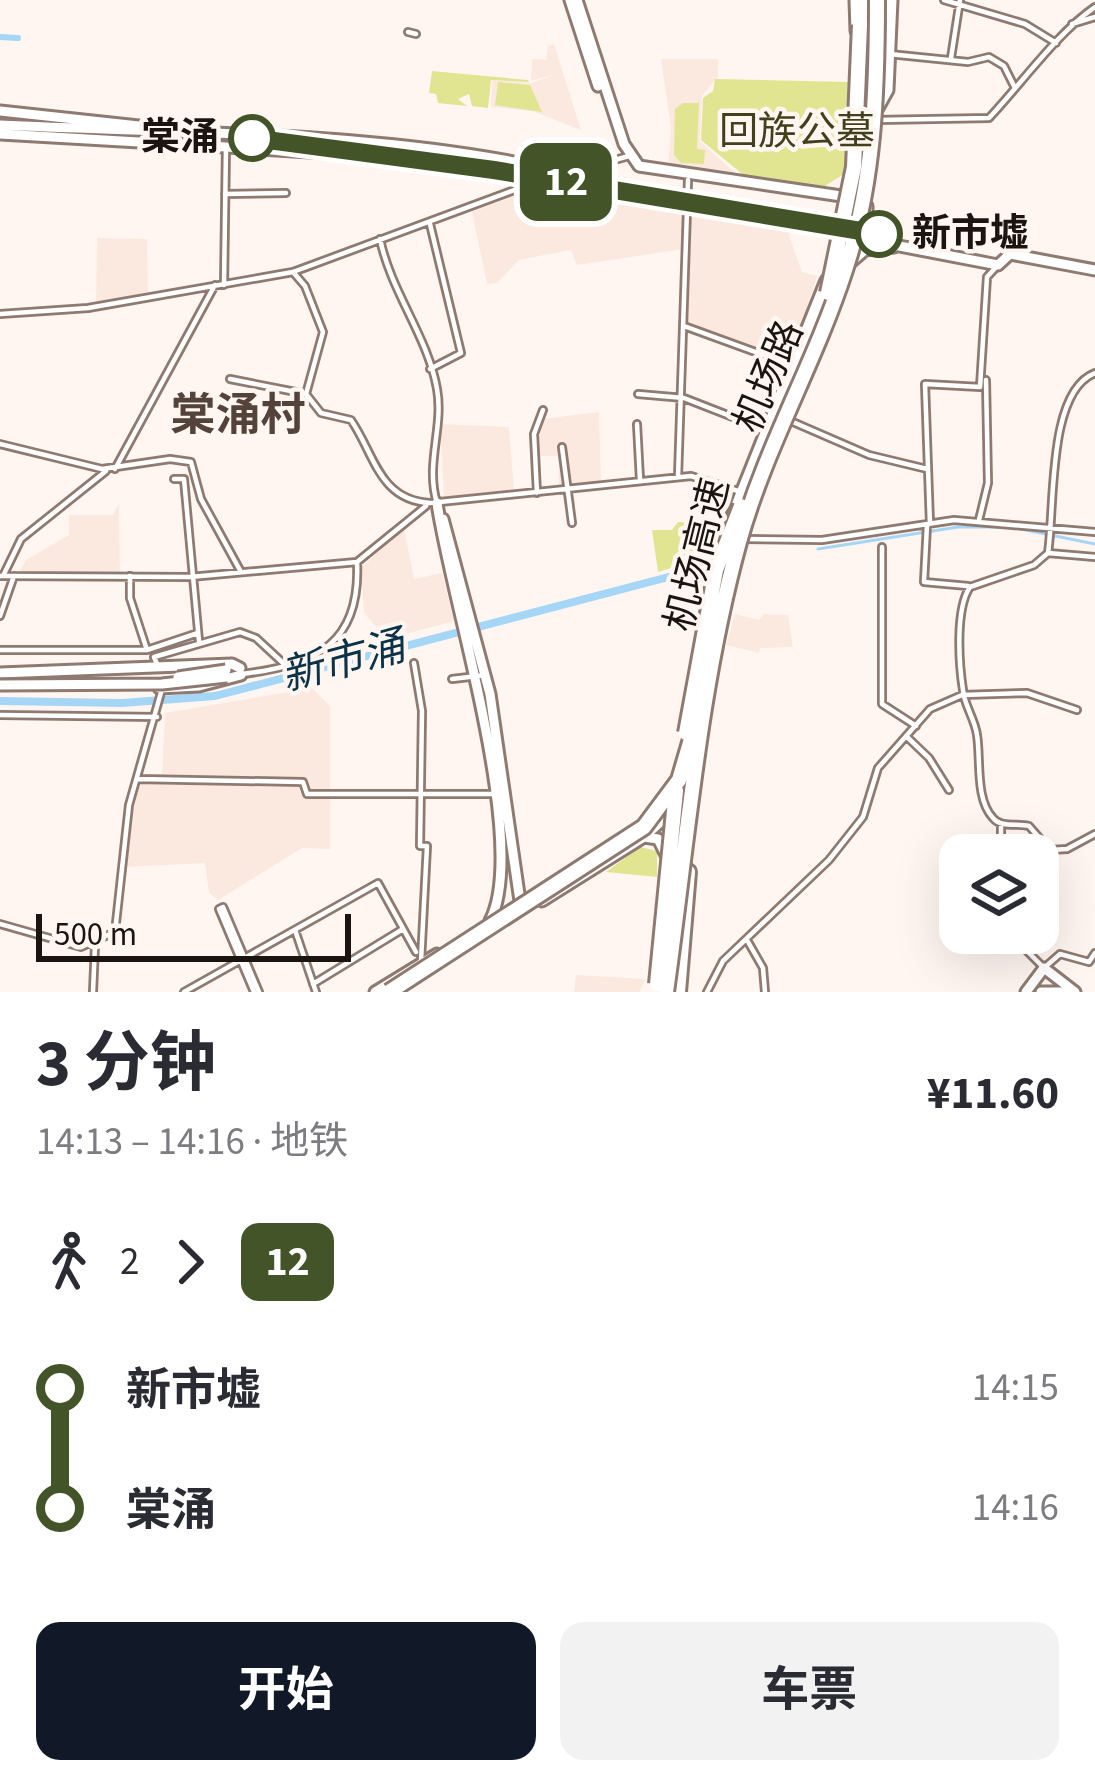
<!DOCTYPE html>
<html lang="zh">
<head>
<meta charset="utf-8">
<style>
	:root { --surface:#fff; --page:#f2f2f3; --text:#2b2b33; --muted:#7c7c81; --accent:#111827 }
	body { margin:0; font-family:"Source Sans 3","Noto Sans SC",sans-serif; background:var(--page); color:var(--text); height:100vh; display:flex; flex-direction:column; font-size:45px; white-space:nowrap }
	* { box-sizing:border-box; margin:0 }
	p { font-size:39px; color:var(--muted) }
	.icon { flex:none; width:66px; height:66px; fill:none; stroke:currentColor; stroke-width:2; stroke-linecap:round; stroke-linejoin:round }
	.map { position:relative; height:992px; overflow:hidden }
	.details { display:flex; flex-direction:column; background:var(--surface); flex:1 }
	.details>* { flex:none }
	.badge { padding:0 24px; border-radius:18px; font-size:42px; line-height:78px }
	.controls { position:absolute; left:939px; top:834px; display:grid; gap:24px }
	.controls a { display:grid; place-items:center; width:120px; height:120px; border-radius:24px; background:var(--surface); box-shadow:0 12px 48px #0002; font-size:60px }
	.scale { position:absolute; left:36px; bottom:30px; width:315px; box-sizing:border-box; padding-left:12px; border:6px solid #1c1411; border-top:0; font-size:33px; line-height:42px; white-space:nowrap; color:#1c1411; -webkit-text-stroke:9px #fff6f2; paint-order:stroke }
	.map>.badge { position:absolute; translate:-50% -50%; box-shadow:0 0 0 6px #fff }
	.legs { display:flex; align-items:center; gap:18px; height:132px; padding:0 36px; font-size:39px }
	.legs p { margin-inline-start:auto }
	.summary { display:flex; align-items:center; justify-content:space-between; height:204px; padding:0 36px }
	h1 { font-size:66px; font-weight:700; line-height:90px }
	.action { display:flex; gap:24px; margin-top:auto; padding:24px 36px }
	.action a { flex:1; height:138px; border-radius:24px; background:var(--accent); color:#fff; font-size:48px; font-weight:700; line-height:138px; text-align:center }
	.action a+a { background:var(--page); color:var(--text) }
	ul { padding:0 36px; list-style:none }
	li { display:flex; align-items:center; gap:42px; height:120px; font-size:45px }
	li i { display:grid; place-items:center; width:18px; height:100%; margin:0 15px; background:currentColor }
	li i::after { content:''; width:30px; height:30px; margin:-15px; border:9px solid; border-radius:50%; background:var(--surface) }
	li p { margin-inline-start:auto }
	li:first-child i { background:linear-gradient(#0000 50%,currentColor 0) }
	li:last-child i { background:linear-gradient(currentColor 50%,#0000 0) }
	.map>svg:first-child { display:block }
	.built { fill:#fbe9e0 }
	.green { fill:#e1e591 }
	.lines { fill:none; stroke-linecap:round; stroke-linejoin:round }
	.stream { stroke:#a5d6f5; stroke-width:3 }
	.canal { stroke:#a5d6f5; stroke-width:6 }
	.river { stroke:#a5d6f5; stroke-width:8 }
	.street-casing { stroke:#8e7a70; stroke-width:10 }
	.secondary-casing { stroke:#8e7a70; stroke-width:15 }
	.highway-casing { stroke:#8e7a70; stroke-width:20 }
	.street { stroke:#fff; stroke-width:4.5 }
	.secondary { stroke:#fff; stroke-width:9 }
	.highway { stroke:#fff; stroke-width:14 }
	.secondary-bridge-casing { stroke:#8e7a70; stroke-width:15; stroke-linecap:butt }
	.highway-bridge-casing { stroke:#8e7a70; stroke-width:20; stroke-linecap:butt }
	.secondary-bridge { stroke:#fff; stroke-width:9 }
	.highway-bridge { stroke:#fff; stroke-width:14 }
	.line-1-casing { stroke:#fff; stroke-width:27 }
	.line-1 { stroke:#435428; stroke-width:18 }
	.stop-1-dot { fill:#fff; stroke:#435428; stroke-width:6 }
	.labels { text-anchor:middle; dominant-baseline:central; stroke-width:9; stroke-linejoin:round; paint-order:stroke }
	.park-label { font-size:39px; fill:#40411c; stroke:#fff6f2 }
	.stop-label { font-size:39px; font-weight:bold; fill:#1c1411; stroke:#fff6f2; text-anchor:end }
	.street-label { font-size:39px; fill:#1c1411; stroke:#fff6f2 }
	.water-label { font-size:42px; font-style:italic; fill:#0b3247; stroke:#fff6f2 }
	.quarter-label { font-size:45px; font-weight:bold; fill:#54433a; stroke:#fff6f2 }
</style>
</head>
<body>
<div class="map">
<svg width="1095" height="992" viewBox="0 0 1095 992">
	<rect width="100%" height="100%" fill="#fff6f2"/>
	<path class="built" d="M 554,44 L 581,130 L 532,111 L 491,107 L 492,80 L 532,83 L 553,75 L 531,81 L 532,59 L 546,60 L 548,46 Z
		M 661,59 L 718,59 L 718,77 L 702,96 L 700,141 L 743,180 L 668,170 L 671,128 Z
		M 538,187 L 791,223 L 789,236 L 802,272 L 817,276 L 789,364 L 684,325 L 684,249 L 577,265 L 571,250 L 519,260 L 497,283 L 487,284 L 472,212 Z
		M 97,238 L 147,239 L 148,292 L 96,303 Z
		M 599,412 L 601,482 L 559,486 L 558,456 L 537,456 L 541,419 Z
		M 440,424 L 509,427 L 514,490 L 444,497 Z
		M 119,503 L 120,574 L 18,574 L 26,560 L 69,535 L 69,515 L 113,515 Z
		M 404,528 L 414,579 L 442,573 L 454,621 L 387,639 L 364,613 L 361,568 Z
		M 735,614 L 759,620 L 764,614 L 788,615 L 793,647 L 760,648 L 759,653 L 726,645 Z
		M 312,688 L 330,706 L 330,849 L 302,848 L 218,900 L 209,893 L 205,863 L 127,867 L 135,799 L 144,775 L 162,774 L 165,713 Z
		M 576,975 L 645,979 L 640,992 L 574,992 Z"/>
	<path class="green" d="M 432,71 L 528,80 L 529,82 L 491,80 L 488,108 L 472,106 L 469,94 L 458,99 L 467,106 L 438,103 L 436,94 L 429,93 Z
		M 715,79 L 848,82 L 847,172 L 822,188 L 747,178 L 701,140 L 703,98 L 713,91 Z
		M 498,82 L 530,85 L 542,112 L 495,105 Z
		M 683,103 L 699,103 L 697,149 L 705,150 L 704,164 L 681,163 L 674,155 L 675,109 Z
		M 678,522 L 702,523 L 696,549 L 724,555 L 707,575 L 678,580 L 674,567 L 658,572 L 652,530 L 672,530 Z
		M 640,847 L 657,851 L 657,877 L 606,872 Z"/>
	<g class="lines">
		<path class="stream" d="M 818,549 L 958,527 L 1011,527 L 1095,544"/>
		<path class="canal" d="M 0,37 L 18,38"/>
		<path class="river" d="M 0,701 L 122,703 L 215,696 L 680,574"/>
		<defs>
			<path id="street" d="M 944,0 L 1025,24 L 1056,43
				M 1072,24 L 1095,17
				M 408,32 L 416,34
				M 889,54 L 968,62 L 989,57 L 1004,66 L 1015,88
				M 951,58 L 960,0
				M 877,120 L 989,118 C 1022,83 1057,33 1095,7
				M 225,194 L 286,193
				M 430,224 L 461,353 L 430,369
				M 380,239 C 391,292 428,337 437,389 C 444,427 425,464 437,503
				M 293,272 L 305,286 L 323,332 L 306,394 L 321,413 L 351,420 C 375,455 379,500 430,503 L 691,476 L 738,491
				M 224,285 L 226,147
				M 0,314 L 88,308 L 293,272 L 536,182 L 629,156
				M 684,326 L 791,365
				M 1095,373 C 1047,391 1055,507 1048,553 L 1034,565 L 970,587 C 955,609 959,664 963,690 C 964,705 975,719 977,735 C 981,760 975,799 993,818 C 1001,828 1017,823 1029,826 L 1050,850 L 1067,849 L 1095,834
				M 230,379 L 306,394
				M 638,394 L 684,398 L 766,430
				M 786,419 L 869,455 L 927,469
				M 637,424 L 640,480
				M 0,444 L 102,469 L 170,459 L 191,462 L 201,499 L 241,572
				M 562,447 L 572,523
				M 115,469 L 215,285
				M 678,477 L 688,180
				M 174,479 L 184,479 L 199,641
				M 537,493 L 534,434 L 543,410
				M 979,520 L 988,483 L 986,380
				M 930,524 L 925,384 L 980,387 L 987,277 L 998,265
				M 927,525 L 924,582 L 968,586
				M 745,539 L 822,540 L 954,520 L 1095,532
				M 882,547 L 882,704 L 916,726
				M 1048,553 L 1095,557
				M 0,576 L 190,577 L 357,562 L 426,506
				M 3,576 L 21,539 L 106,471
				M 130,576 L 130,598 L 147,650
				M 0,616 L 14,576
				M 0,650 L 147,650 L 198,633
				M 414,663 L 422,711 L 420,846 L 427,846 L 421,961
				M 157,664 L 154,657 L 240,632 L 256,638 L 283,663
				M 242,674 C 317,665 361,643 357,562
				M 452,679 L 486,675
				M 0,715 L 157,717
				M 906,736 L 929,758 L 949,790
				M 137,779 L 303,782 L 307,794 L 494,794
				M 1001,855 L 1001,826
				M 0,924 L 81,947 L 115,932 L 129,805 L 162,689
				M 295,930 L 316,992
				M 1015,933 L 1013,937 L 1044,968 L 1060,954 L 1089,962 L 1095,953
				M 747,940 L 763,968 L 765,992
				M 313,984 L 403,929
				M 93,992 L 95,945
				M 184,992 L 378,883 L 416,952
				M 254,992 L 219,909 L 223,907 L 259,992
				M 707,992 L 723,961 L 829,860 L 863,817 L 878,768 L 930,709 L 962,695 L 1027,693 L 1077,710"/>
			<path id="secondary" d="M 570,0 L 598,86
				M 577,0 L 624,144 L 639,166 L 848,197
				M 855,0 L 856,31
				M 878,108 L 888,90 L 892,0
				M 0,111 L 148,127
				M 0,125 C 187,134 384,130 567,173
				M 0,134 L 345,154
				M 867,206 L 867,220 L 889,244 L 998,265 L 1010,254 L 1095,270
				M 851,262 L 865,250 L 894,247
				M 437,503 C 450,597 530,843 490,921
				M 443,519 L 490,694 L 521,908
				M 0,673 L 232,664 L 240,668
				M 159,688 L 199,686 L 241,675
				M 644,837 L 658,839 L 666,855
				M 542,901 L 644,837 L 689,796
				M 375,992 L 437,954
				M 1026,992 L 1044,968 L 1075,992
				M 1041,992 L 1063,992"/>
			<path id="highway" d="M 884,15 L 885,0
				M 860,156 L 866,0
				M 734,517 L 828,282
				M 678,992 L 688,872"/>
		</defs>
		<use href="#street" class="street-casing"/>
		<use href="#secondary" class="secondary-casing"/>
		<use href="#highway" class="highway-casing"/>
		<use href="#street" class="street"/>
		<use href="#secondary" class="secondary"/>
		<use href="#highway" class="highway"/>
		<defs>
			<path id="secondary-bridge" d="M 178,677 L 226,670
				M 0,685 L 162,684 L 227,677"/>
			<path id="highway-bridge" d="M 828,293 L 854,167 L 860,25
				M 686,733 L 716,570 L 741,506
				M 657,984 L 676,791
				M 389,992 L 644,827 L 679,780 L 696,722
				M 666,992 C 687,843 699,687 739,542 C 765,448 815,363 845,270 C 874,183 877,92 877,0"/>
		</defs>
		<use href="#secondary-bridge" class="secondary-bridge-casing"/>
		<use href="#highway-bridge" class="highway-bridge-casing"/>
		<use href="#secondary-bridge" class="secondary-bridge"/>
		<use href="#highway-bridge" class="highway-bridge"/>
	</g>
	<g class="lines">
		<defs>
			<path id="line-1" d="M 252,138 L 494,170 L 879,234"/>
		</defs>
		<use href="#line-1" class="line-1-casing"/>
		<use href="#line-1" class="line-1"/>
	</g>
	<g class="stop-1-dot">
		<circle cx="252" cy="138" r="21"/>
		<circle cx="879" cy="234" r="21"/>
	</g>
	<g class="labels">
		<g class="park-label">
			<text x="797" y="132">回族公墓</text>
		</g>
		<g class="stop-label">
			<text x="219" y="138">棠涌</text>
			<text x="912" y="234" text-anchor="start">新市墟</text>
		</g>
		<g class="street-label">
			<text transform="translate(769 377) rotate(-67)">机场路</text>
			<text transform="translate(698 555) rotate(-76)">机场高速</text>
		</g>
		<g class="water-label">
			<text transform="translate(343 662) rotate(-15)">新市涌</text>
		</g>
		<g class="quarter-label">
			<text x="238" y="416">棠涌村</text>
		</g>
	</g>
</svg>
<div class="controls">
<a><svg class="icon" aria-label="layers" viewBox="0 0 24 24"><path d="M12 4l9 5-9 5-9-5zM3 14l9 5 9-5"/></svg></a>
</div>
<div class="scale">500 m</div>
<b class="badge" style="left:566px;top:182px;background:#435428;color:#fff">12</b>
</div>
<section class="details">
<div class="summary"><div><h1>3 分钟</h1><p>14:13 – 14:16 · 地铁</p></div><b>¥11.60</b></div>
<div class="legs"><svg class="icon" aria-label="walk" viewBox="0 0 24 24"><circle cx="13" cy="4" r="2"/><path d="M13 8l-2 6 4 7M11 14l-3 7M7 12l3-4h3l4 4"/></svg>2<svg class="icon" aria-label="forward" viewBox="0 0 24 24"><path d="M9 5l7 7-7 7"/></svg><b class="badge" style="background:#435428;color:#fff">12</b></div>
<ul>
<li><i style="color:#435428"></i><b>新市墟</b><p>14:15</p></li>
<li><i style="color:#435428"></i><b>棠涌</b><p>14:16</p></li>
</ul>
<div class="action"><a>开始</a><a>车票</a></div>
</section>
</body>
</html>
